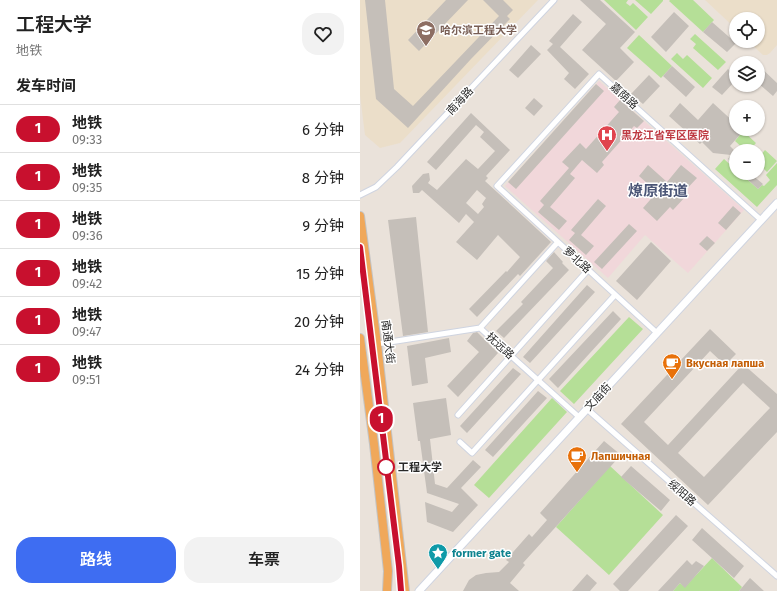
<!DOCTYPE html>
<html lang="zh">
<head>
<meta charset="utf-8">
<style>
	:root { --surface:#fff; --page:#f2f2f2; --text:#222; --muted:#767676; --line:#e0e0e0; --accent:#3e6df2 }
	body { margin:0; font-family:"Fira Sans","Noto Sans SC",sans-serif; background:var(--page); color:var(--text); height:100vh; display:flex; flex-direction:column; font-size:15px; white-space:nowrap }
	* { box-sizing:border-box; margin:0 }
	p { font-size:13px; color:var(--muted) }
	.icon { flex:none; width:22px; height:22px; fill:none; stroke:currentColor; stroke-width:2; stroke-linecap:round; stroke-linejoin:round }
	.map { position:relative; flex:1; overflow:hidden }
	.side { display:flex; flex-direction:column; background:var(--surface); width:360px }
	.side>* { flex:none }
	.badge { padding:0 8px; border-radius:13px; font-size:14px; line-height:26px }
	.controls { position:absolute; left:369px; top:12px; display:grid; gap:8px }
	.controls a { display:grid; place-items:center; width:36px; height:36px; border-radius:50%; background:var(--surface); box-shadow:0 1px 3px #0004; font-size:20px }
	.map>.badge { position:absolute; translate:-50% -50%; box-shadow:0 0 0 2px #fff }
	h2 { padding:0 16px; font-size:15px; line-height:36px }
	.round { display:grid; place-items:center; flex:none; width:42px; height:42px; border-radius:16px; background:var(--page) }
	.head { display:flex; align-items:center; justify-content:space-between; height:68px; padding:0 16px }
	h1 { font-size:19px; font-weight:600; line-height:30px }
	.button { display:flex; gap:8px; margin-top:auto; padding:8px 16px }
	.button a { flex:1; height:46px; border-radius:16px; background:var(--accent); color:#fff; font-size:16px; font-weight:600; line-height:46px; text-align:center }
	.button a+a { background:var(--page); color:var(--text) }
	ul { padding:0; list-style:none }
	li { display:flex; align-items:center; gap:12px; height:48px; padding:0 16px; border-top:1px solid var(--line) }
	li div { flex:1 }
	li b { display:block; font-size:15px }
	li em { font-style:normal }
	li .badge { min-width:44px; font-weight:700; text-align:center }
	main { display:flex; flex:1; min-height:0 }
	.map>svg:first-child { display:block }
	.education { fill:#ebdec9 }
	.medical { fill:#f1d7da }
	.green { fill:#b5df97 }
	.building { fill:#c5bfb9; fill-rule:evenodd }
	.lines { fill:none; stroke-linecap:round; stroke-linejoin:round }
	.minor-casing { stroke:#cfd4e0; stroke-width:7 }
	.secondary-casing { stroke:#cfd4e0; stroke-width:9 }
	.trunk-casing { stroke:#c3c3c3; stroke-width:10 }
	.minor { stroke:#fff; stroke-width:5 }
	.secondary { stroke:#fff; stroke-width:7 }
	.trunk { stroke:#f0a85a; stroke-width:8 }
	.line-casing { stroke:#fff; stroke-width:9 }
	.line { stroke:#c8102e; stroke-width:6 }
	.stop-dot { fill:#fff; stroke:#c8102e; stroke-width:2 }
	.labels { text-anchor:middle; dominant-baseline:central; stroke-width:3; stroke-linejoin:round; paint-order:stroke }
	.education-label { font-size:11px; font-weight:bold; fill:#785e54; stroke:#fff; text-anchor:start }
	.street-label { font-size:11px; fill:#282828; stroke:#fff }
	.health-label { font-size:11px; font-weight:bold; fill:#be3a42; stroke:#fff; text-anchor:start }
	.food-label { font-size:11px; font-weight:bold; fill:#c56008; stroke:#fff; text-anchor:start }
	.stop-label { font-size:11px; font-weight:bold; fill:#282828; stroke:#fff; text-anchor:start }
	.culture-label { font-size:11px; font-weight:bold; fill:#0d838f; stroke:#fff; text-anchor:start }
	.district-label { font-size:15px; font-weight:bold; fill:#4a5576; stroke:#fff }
</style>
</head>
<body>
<main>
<section class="side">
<div class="head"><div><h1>工程大学</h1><p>地铁</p></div><a class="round"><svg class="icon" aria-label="heart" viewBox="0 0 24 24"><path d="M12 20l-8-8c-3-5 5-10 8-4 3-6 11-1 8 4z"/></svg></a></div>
<h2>发车时间</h2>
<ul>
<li><span class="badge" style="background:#c8102e;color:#fff">1</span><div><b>地铁</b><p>09:33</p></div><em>6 分钟</em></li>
<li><span class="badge" style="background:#c8102e;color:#fff">1</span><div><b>地铁</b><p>09:35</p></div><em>8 分钟</em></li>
<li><span class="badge" style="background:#c8102e;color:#fff">1</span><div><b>地铁</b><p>09:36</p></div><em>9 分钟</em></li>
<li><span class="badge" style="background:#c8102e;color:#fff">1</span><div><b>地铁</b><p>09:42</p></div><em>15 分钟</em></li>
<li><span class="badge" style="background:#c8102e;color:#fff">1</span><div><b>地铁</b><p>09:47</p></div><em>20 分钟</em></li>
<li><span class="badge" style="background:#c8102e;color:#fff">1</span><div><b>地铁</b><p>09:51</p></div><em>24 分钟</em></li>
</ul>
<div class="button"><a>路线</a><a>车票</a></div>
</section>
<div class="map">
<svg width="417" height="591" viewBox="0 0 417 591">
	<rect width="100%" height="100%" fill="#eae2da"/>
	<path class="education" d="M 0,0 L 178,0 L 40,143 L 20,148 L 5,135 L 0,95 Z
		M 345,0 L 417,0 L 417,45 L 410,53 L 407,55 L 403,55 L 388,41 L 398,41 L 398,19 L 376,19 L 376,29 Z"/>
	<path class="medical" d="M 239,81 L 384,210 L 328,273 L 285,235 L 248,278 L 145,186 Z"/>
	<path class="green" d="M 244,0 L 268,0 L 266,3 L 270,6 L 273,3 L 288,17 L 276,30 Z
		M 275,0 L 303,0 L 303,1 L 291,14 Z
		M 310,0 L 333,0 L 354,20 L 343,32 L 309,1 Z
		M 335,34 L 366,62 L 358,70 L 333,48 L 336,44 L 330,39 Z
		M 279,35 L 312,66 L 301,78 L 267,48 Z
		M 317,53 L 323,59 L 327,55 L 352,78 L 343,88 L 311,59 Z
		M 383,131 L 396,143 L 389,151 L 386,151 L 375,141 Z
		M 405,150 L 417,161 L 407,172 L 398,163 L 398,158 Z
		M 364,159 L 376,170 L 376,173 L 380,173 L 398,189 L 402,185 L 404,186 L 410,180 L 406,175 L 417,163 L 417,185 L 397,207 L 355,169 Z
		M 269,317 L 283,329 L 214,404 L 200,391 Z
		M 192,398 L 207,412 L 129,498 L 114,485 Z
		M 250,466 L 303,515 L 249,575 L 196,527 Z
		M 352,558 L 382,587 L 379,591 L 313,591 L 320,583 L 325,587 Z"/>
	<path class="building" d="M 5,0 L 25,0 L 34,89 L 53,106 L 139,16 L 123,0 L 143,0 L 153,10 L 147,16 L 150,19 L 111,59 L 48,128 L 16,99 Z
		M 86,0 L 108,0 L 59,51 L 48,40 Z
		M 220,0 L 240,0 L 275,32 L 260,48 L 274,62 L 256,81 L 222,50 L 246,24 Z
		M 314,12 L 329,26 L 306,52 L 291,37 Z
		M 213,14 L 222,22 L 200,47 L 229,74 L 215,89 L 204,79 L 209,73 L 187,50 L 193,44 L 189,41 Z
		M 352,22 L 376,43 L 367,52 L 343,32 Z
		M 171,45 L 181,54 L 158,78 L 149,70 Z
		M 398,65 L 417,83 L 417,91 L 413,96 L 398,83 Z
		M 312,66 L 335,87 L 326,97 L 303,76 Z
		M 368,69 L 376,76 L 376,80 L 362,95 L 352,87 Z
		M 289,75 L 300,86 L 283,104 L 271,94 Z
		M 236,84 L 244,91 L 156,189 L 148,182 Z
		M 174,98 L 183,106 L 174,116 L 165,108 Z
		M 260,100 L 284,121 L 277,128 L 274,126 L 242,162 L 244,165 L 237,173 L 222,160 L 210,174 L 215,178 L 190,207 L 207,221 L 199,230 L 178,212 L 184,205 L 180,201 L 209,168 L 202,162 L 220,143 L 226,149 L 259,112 L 254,107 Z
		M 320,103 L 338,120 L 353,103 L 376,124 L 376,129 L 385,129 L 370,146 L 375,151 L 376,149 L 376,158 L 372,162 L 368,159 L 371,155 L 353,153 L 342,142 L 340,144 L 309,116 Z
		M 111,113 L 150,150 L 126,176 L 128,178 L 125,181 L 191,242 L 160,276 L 158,274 L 117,317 L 109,309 L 146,271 L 147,272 L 160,257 L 138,235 L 117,260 L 96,242 L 114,222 L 106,214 L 99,223 L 62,190 L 59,193 L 53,193 L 52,186 L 63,174 L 69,173 L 70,180 L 68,183 L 77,190 L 106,159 L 118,169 L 135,151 L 120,137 L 124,132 L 116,125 L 76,170 L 67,162 ZM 117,190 L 126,198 L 122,204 L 124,207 L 118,214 L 106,203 Z
		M 288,165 L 307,182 L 321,165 L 337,178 L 323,193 L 326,196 L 313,210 L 310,207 L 297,221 L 283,208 L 297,192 L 279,176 Z
		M 391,174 L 403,184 L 398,189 L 387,179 Z
		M 238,199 L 246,206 L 221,235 L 234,246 L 226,255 L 209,240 L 215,233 L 211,230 Z
		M 373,206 L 381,213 L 366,230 L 358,223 Z
		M 56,217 L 68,332 L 43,336 L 28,220 Z
		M 269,224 L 277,231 L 242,269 L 234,262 Z
		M 347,236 L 355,243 L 347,251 L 339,244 Z
		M 291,242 L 311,261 L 277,300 L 256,281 Z
		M 194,252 L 203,262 L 202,263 L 209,270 L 144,338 L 136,331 L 163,304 L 161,302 L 193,268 L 186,261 Z
		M 227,285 L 235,292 L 170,363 L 163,357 Z
		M 253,311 L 261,319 L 198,388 L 189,379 Z
		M 350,329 L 376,354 L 365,365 L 350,351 L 284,422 L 308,445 L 383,364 L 417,394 L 417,432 L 348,505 L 261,424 ZM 383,383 L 410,408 L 344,477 L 318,453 Z
		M 117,332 L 138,353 L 98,397 L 87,386 L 119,352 L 107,341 L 113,333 Z
		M 89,338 L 91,352 L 65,358 L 68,383 L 52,386 L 47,346 Z
		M 153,368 L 161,374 L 107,433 L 100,426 Z
		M 178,391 L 187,398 L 133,457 L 125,450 Z
		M 86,398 L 91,435 L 70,439 L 75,484 L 87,488 L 113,460 L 121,467 L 101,488 L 118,505 L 93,532 L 67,522 L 65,502 L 92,512 L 99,504 L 67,493 L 60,441 L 58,441 L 53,403 Z
		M 244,441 L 261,455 L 163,563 L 165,565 L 150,583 L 159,591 L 103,591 L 109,580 L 116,575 L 126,573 L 139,572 L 149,562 L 146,560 L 169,534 L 172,537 L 187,520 L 180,513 Z
		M 271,466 L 310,500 L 301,511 L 261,477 Z
		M 316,515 L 328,526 L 268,591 L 260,591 L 253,584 Z
		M 342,528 L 384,566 L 374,578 L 332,540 Z
		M 327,560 L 332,565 L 336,561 L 344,566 L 325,588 L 320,583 L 313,591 L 298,591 Z
		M 227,574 L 237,583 L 230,591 L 212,591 Z
		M 390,578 L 404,591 L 379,591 Z"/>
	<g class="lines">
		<defs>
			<path id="minor" d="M 0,195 L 16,187 L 37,167 L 194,0
				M 120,328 L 198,242
				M 297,333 L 137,186 L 239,74 L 401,220
				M 17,344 L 120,328 L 219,417
				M 227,409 L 417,576
				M 98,415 L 228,270
				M 100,442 L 112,453 L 255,295"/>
			<path id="secondary" d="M 59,591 L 417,203"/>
			<path id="trunk" d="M 0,216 L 17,344 L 45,591
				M 0,338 L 14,444 L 28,571 L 27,591"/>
		</defs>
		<use href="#minor" class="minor-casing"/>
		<use href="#secondary" class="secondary-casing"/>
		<use href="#trunk" class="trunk-casing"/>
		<use href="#minor" class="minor"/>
		<use href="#secondary" class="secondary"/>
		<use href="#trunk" class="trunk"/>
	</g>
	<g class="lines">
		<defs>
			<path id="line" d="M 0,247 L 39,566 L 41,591"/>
		</defs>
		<use href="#line" class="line-casing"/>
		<use href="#line" class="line"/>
	</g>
	<defs>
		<symbol id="university-pin" viewBox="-11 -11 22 30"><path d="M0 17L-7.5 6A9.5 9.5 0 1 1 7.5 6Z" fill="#8d6e63" stroke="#fff"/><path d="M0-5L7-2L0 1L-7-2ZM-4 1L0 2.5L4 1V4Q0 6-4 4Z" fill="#fff"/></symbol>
		<symbol id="hospital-pin" viewBox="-11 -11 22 30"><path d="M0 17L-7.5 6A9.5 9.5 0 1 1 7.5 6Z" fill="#e0444e" stroke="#fff"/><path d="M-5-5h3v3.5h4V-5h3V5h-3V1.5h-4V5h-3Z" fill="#fff"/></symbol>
		<symbol id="cafe-pin" viewBox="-11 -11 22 30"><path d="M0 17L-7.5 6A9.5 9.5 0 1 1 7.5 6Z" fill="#e8710a" stroke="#fff"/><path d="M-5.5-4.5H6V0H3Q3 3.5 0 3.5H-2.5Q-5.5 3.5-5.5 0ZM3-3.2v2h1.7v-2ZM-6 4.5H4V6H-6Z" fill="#fff"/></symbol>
		<symbol id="sight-pin" viewBox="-11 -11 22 30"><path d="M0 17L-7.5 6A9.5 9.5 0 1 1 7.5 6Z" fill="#0f9aa8" stroke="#fff"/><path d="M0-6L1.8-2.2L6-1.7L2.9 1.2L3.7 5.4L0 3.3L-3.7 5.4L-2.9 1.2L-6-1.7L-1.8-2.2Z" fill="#fff"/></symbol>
	</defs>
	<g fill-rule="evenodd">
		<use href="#university-pin" x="55" y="19" width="22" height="30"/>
		<use href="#hospital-pin" x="236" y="124" width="22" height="30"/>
		<use href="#cafe-pin" x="301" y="352" width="22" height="30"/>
		<use href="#cafe-pin" x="206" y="445" width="22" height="30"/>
		<use href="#sight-pin" x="67" y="542" width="22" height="30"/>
	</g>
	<circle class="stop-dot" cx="26" cy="467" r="8"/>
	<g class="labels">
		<g class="education-label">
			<text x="80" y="30">哈尔滨工程大学</text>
		</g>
		<g class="street-label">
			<text transform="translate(264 96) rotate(42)">嘉荫路</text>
			<text transform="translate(100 101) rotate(-47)">南海路</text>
			<text transform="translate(217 260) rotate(42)">萝北路</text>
			<text transform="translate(28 342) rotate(83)">南通大街</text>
			<text transform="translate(140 346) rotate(42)">抚远路</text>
			<text transform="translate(238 397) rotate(-47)">文庙街</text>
			<text transform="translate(322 493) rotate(41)">绥阳路</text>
		</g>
		<g class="health-label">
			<text x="261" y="135">黑龙江省军区医院</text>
		</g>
		<g class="food-label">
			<text x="326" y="363">Вкусная лапша</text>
			<text x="231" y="456">Лапшичная</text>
		</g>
		<g class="stop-label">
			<text x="38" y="467">工程大学</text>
		</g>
		<g class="culture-label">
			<text x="92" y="553">former gate</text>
		</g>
		<g class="district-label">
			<text x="298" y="191">燎原街道</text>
		</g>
	</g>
</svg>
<div class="controls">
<a><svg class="icon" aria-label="locate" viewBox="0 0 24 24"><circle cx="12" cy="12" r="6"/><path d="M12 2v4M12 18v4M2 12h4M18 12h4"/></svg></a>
<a><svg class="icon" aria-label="layers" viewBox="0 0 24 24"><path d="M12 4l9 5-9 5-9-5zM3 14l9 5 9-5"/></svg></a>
<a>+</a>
<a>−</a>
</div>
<b class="badge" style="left:21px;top:419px;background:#c8102e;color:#fff">1</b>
</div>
</main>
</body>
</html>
